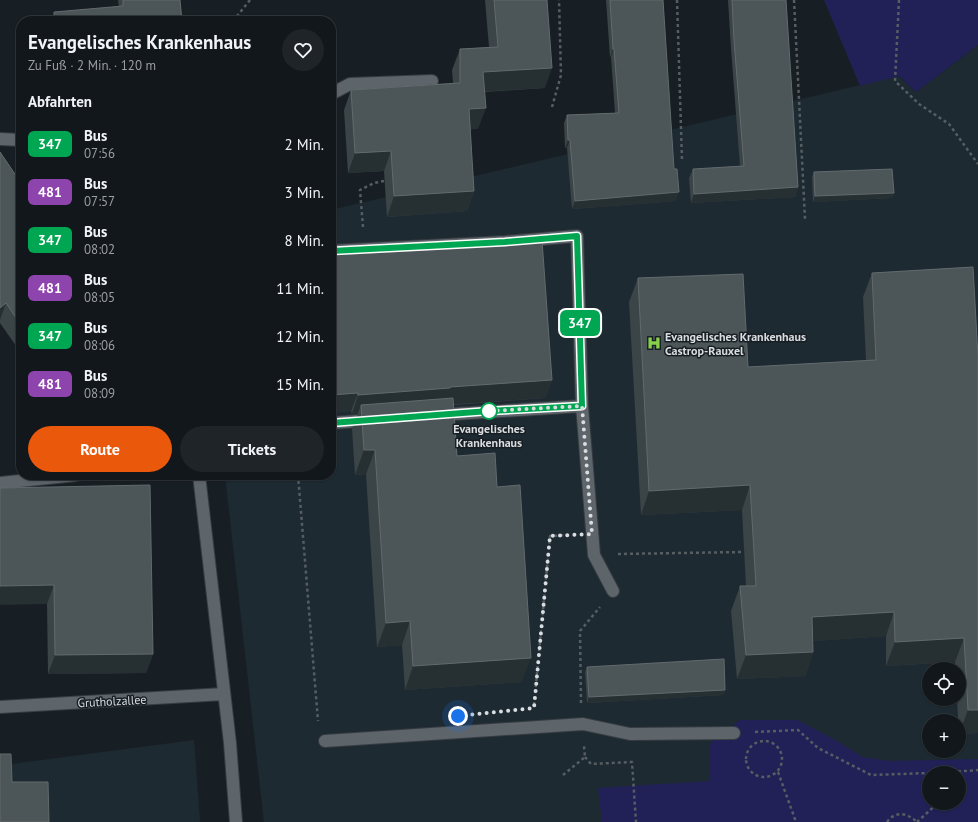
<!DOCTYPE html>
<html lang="de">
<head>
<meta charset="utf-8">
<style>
	:root { --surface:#12171b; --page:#1f2428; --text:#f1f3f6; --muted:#9c9fa3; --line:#31363a; --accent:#ea580c }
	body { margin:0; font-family:"PT Sans",sans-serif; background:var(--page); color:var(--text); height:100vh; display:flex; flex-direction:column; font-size:15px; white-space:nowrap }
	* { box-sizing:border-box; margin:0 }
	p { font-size:13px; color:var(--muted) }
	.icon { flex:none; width:22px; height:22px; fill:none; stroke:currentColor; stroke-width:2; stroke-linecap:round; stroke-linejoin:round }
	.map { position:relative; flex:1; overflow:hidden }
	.drawer { position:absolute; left:16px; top:16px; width:320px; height:464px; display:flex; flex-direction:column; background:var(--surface); border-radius:16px; box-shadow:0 1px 3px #0004,0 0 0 1px var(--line) }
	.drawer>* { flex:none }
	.badge { padding:0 8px; border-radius:6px; font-size:14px; line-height:26px }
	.buttons { position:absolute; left:922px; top:662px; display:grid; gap:8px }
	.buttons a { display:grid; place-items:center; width:44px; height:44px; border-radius:50%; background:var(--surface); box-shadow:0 1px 3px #0004,0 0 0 1px var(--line); font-size:20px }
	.you { position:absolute; width:20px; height:20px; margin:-10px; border:3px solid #fff; border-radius:50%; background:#1a73e8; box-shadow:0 0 0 6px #1a73e833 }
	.map>.badge { position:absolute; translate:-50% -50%; box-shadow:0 0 0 2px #fff }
	h2 { padding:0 12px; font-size:15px; line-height:36px }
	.round { display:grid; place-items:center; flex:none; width:42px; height:42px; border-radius:21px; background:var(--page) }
	.head { display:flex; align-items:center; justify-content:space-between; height:68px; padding:0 12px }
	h1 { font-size:19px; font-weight:700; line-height:30px }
	.button { display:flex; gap:8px; margin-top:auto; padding:8px 12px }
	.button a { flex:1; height:46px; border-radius:24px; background:var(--accent); color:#fff; font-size:16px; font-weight:700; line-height:46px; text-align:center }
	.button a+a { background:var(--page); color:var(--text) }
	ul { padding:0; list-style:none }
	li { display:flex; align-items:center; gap:12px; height:48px; padding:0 12px }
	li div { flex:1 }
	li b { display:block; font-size:15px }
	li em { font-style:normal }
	li .badge { min-width:44px; font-weight:700; text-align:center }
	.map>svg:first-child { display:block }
	.built { fill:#1d2a32; fill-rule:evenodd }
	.green { fill:#212157; fill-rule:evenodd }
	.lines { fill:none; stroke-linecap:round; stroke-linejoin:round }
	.lane-casing { stroke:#373c40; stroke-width:14 }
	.street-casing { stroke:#373c40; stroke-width:14 }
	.path { stroke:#575e62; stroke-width:2.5; stroke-dasharray:3 3; stroke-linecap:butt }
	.lane { stroke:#5d656b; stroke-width:12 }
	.street { stroke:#5d656b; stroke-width:12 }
	.wall { fill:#3b4447 }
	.shaded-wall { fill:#262f32 }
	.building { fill:#4c5557; stroke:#626a6d }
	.line-casing { stroke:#fff; stroke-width:9 }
	.line { stroke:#00a651; stroke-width:6 }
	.walk { stroke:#d9dde1; stroke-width:4; stroke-dasharray:0 7.2 }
	.stop-dot { fill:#fff; stroke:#00a651; stroke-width:2 }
	.labels { text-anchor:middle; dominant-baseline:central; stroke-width:3; stroke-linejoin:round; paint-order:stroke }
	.poi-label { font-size:12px; font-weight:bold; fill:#d9dde1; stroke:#181f24; text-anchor:start }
	.stop-label { font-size:12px; font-weight:bold; fill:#d9dde1; stroke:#181f24 }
	.street-label { font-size:12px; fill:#d9dde1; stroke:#181f24 }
</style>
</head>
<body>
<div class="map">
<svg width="978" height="822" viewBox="0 0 978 822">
	<rect width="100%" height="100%" fill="#181f24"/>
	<path class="built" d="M 978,45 L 978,822 L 264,822 L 225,475 L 331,475 L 331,210 L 899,76 L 916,92 ZM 929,669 L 959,669 L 959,699 L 929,699 ZM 929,721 L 959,721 L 959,751 L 929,751 ZM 929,773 L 959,773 L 959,803 L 929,803 Z
		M 194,740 L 200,822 L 0,822 L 0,764 L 12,764 Z"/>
	<path class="green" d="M 824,0 L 978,0 L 978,45 L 916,92 L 899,76 L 860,86 Z
		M 740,720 L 797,720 L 830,737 L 863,757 L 889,761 L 978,759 L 978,822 L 602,822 L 598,788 L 710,781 L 709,744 ZM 929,773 L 959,773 L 959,803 L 929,803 Z"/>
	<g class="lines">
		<defs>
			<path id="lane" d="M 331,94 L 350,84 L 432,81
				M 331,251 L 505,242 L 577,236 L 582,406 L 438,415
				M 582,406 L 594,555 L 613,591
				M 331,423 L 372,420
				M 325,741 L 583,724 L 630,734 L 734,733"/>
			<path id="street" d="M 0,139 L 21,140
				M 199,475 L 230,743 L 236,822
				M 0,483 L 76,475
				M 0,707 L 224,694"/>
		</defs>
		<use href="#lane" class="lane-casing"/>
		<use href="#street" class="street-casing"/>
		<path class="path" d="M 677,0 L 682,160
			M 794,0 L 805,219
			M 899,0 L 895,81 L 919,104 L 949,124 L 978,164
			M 233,21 L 250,0
			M 552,107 L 561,75 L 559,0
			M 363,227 L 360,190 L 374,183 L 384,181
			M 298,475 L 318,721
			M 618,554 L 743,552
			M 581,703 L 580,631 L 600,607
			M 534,705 L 550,536 L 571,535
			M 755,732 L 798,730 L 818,748 L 871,775 L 929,773
			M746 759a18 18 0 1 1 36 0a18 18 0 1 1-36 0Z
			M 585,757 L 591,764 L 632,762 L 636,822
			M 778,772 L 796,822
			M 940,773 L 978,770
			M 563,775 L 585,757 L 584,746
			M 887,822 C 896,810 907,813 917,822
			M 917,822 L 938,803"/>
		<use href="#lane" class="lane"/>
		<use href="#street" class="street"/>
	</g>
	<path class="wall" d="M 118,0 L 180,0 L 182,21 L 51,21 L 54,12 L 119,7 Z
		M 485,0 L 547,0 L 545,88 L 484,92 L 478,129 L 470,129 L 474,191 L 467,211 L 387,217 L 384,171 L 348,173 L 344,110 L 351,90 L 453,83 L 452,70 L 460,49 L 489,47 Z
		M 606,0 L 663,0 L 676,201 L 572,209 L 567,148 L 565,148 L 564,123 L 567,115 L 615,113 L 611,57 L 610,57 Z
		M 728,0 L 786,0 L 798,187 L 795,197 L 691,203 L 689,178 L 693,169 L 740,166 L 731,49 Z
		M 0,152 L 21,183 L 21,353 L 0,323 Z
		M 814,172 L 894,193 L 892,198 L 813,202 L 812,177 Z
		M 331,254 L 552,380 L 545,398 L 454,405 L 457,456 L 497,487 L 522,682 L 405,690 L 402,645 L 377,647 L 366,474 L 355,475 L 352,429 L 358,413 L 352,414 L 351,411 L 331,413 Z
		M 973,267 L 978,733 L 959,734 L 957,699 L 959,699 L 959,669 L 955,669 L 955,662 L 886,666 L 886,636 L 813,641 L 813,652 L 805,676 L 737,679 L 731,611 L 740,586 L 746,586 L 742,510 L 641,515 L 629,302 L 638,278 L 748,367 L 866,360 L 863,297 L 872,273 Z
		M 0,488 L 153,654 L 146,673 L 48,674 L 47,604 Z
		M 587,667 L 725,690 L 723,695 L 587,703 L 585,672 Z"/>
	<path class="shaded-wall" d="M 613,49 L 614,49 L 611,57 L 610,57 Z
		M 552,68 L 545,88 L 475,92 L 483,72 Z
		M 486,108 L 478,129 L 461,130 L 469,109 Z
		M 568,140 L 570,140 L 567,148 L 565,148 Z
		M 391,151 L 384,171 L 348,173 L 355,153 Z
		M 798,187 L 795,197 L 691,203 L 694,194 Z
		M 474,191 L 467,211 L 387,217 L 394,196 Z
		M 679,192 L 676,201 L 572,209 L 575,201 Z
		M 894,193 L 892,198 L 813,202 L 815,196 Z
		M 6,303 L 0,320 L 0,308 Z
		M 552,380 L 545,398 L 444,405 L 361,405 L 358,413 L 352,414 L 358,395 L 450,387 Z
		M 358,393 L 351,411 L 331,413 L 331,395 Z
		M 364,450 L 375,450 L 366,474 L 355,475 Z
		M 750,485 L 742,510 L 641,515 L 649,491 Z
		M 54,585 L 47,604 L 0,605 L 0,586 Z
		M 894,612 L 886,636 L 803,642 L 812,617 Z
		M 410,621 L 402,645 L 377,647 L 386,623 Z
		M 964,638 L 955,662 L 886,666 L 895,642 Z
		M 813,652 L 805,676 L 737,679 L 746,655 Z
		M 153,654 L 146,673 L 48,674 L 55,655 Z
		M 531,658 L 522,682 L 405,690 L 413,666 Z
		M 725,690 L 723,695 L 587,703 L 589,697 Z
		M 968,710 L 978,710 L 978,733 L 959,734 Z"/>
	<path class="building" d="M 123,0 L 180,0 L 182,21 L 55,21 L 54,12 L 123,6 Z
		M 494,0 L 547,0 L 552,68 L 483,72 L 486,108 L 469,109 L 474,191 L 394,196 L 391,151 L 355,153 L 351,90 L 460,83 L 460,49 L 498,47 Z
		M 610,0 L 663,0 L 674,169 L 677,169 L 679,192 L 575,201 L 570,140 L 568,140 L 567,115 L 619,113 L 614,49 L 613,49 Z
		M 732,0 L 786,0 L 798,187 L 694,194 L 693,169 L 744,166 L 734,40 Z
		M 0,152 L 21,183 L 21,325 L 6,303 L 0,308 Z
		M 892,169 L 894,193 L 815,196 L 814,172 Z
		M 542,240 L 552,380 L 450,387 L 450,388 L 358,395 L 358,393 L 331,395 L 331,254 Z
		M 973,267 L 978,357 L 978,710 L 968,710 L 964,638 L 895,642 L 894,612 L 812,617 L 813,652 L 746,655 L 740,586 L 756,586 L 750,485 L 649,491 L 638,278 L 743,274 L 748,367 L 876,360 L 872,273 Z
		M 453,398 L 457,456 L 495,453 L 497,487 L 520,485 L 531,658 L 413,666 L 410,621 L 386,623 L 375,450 L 364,450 L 361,405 Z
		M 150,485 L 153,654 L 55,655 L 54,585 L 0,586 L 0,488 Z
		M 724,659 L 725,690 L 589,697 L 587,667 Z
		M 0,754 L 11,754 L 12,782 L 48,782 L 49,822 L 0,822 Z"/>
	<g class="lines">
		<defs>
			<path id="line" d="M 331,251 L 505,242 L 577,236 L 582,406 L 489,411 L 331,423"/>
		</defs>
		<use href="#line" class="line-casing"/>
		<use href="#line" class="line"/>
		<path class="walk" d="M 458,716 L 534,708 L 550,536 L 592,534 L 582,406 L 489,411"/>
	</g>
	<defs>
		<symbol id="hospital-bare" viewBox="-9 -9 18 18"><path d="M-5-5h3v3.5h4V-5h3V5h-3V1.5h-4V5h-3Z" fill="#87cf4a" stroke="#181f24" stroke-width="2.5" paint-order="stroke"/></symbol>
	</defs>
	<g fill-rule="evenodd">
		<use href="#hospital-bare" x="644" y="333" width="20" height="20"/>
	</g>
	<circle class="stop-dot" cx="489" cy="411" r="8"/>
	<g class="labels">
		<g class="poi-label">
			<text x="665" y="336">Evangelisches Krankenhaus<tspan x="665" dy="14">Castrop-Rauxel</tspan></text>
		</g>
		<g class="stop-label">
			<text x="489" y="428">Evangelisches<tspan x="489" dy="14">Krankenhaus</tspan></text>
		</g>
		<g class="street-label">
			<text transform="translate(112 701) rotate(-3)">Grutholzallee</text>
		</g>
	</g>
</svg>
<div class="buttons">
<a><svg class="icon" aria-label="locate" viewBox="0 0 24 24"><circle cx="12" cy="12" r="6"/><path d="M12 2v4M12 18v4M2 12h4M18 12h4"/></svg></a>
<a>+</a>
<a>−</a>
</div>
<div class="you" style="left:458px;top:716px"></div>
<b class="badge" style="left:580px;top:323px;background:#00a651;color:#fff">347</b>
<section class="drawer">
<div class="head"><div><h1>Evangelisches Krankenhaus</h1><p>Zu Fuß · 2 Min. · 120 m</p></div><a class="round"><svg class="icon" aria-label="heart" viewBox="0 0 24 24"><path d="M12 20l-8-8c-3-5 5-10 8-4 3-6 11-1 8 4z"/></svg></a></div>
<h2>Abfahrten</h2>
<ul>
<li><span class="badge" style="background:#00a651;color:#fff">347</span><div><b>Bus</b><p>07:56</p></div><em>2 Min.</em></li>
<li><span class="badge" style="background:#8e44ad;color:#fff">481</span><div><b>Bus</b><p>07:57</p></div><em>3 Min.</em></li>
<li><span class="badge" style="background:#00a651;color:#fff">347</span><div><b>Bus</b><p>08:02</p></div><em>8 Min.</em></li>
<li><span class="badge" style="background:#8e44ad;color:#fff">481</span><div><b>Bus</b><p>08:05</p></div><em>11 Min.</em></li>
<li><span class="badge" style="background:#00a651;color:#fff">347</span><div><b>Bus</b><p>08:06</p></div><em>12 Min.</em></li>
<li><span class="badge" style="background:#8e44ad;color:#fff">481</span><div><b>Bus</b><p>08:09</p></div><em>15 Min.</em></li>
</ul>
<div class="button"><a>Route</a><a>Tickets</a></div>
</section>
</div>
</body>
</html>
